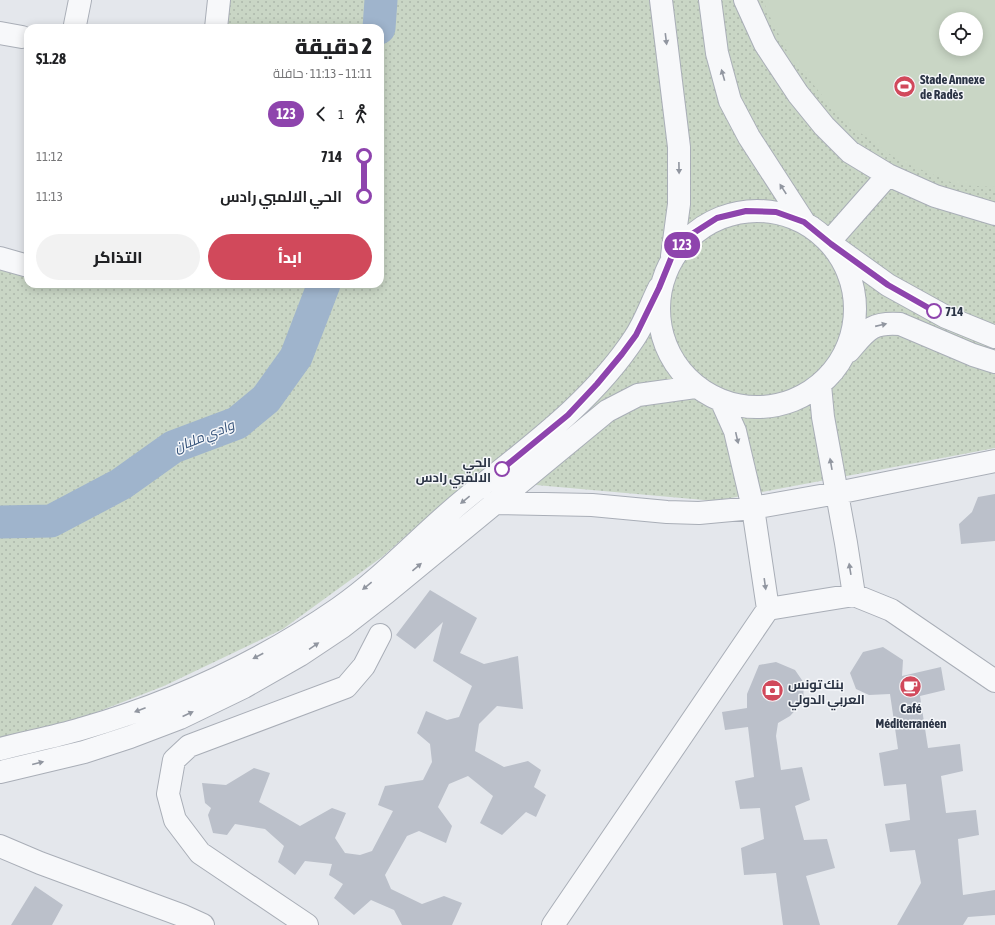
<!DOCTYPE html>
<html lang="ar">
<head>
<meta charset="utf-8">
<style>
	:root { --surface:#fff; --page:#f2f2f2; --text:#202124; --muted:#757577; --accent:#d1495b }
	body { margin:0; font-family:"Asap Condensed",Cairo,sans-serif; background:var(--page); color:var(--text); direction:rtl; height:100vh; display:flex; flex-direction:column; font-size:15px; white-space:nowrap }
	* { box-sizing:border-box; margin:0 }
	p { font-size:13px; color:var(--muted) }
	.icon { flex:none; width:22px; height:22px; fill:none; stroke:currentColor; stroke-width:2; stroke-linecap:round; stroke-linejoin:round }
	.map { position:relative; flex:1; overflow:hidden; direction:ltr }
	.drawer { position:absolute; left:24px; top:24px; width:360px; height:264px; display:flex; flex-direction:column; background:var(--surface); border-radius:12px; box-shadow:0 2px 10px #0003; direction:rtl }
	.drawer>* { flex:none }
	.badge { padding:0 8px; border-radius:13px; font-size:14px; line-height:26px }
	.buttons { position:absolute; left:939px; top:12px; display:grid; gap:8px }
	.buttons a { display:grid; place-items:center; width:44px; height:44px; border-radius:50%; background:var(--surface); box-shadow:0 2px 10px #0003; font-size:20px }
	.map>.badge { position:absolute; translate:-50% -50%; box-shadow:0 0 0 2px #fff }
	.legs { display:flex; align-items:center; gap:6px; height:44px; padding:0 12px; font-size:13px }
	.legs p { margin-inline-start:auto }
	.head { display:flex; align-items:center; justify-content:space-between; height:68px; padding:0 12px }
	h1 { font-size:22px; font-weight:800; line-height:30px }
	.cta { display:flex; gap:8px; margin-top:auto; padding:8px 12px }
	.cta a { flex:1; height:46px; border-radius:24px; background:var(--accent); color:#fff; font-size:16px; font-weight:800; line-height:46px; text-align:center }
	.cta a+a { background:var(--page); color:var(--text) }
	ul { padding:0 12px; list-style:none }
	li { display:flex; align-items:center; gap:14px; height:40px; font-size:15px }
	li i { display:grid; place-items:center; width:6px; height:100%; margin:0 5px; background:currentColor }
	li i::after { content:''; width:10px; height:10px; margin:-5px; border:3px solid; border-radius:50%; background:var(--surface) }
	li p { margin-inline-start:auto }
	li:first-child i { background:linear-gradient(#0000 50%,currentColor 0) }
	li:last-child i { background:linear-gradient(currentColor 50%,#0000 0) }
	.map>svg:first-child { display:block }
	.grass { fill:url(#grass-dots); fill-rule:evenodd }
	.pitch { fill:#c9d6c5; fill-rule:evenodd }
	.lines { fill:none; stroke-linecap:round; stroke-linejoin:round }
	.river { stroke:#9fb4cc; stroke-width:33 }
	.building { fill:#bbc0ca }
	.minor-casing { stroke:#a9aeb7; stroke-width:24 }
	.minor { stroke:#f7f8fa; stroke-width:22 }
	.oneway { fill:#9196a0 }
	.line-1-casing { stroke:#fff; stroke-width:9 }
	.line-1 { stroke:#8e44ad; stroke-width:6 }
	.stop-1-dot { fill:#fff; stroke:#8e44ad; stroke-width:2 }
	.labels { text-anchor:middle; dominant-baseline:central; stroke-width:3; stroke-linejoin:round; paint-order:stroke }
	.poi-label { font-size:13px; font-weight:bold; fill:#2b3445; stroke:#f4f6f9; text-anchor:start }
	.stop-label { font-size:13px; font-weight:bold; fill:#2b3445; stroke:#f4f6f9; text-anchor:start }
	.water-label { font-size:14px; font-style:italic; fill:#34527a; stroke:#f4f6f9 }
</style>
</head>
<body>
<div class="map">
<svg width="995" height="925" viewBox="0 0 995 925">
	<defs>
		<pattern id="grass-dots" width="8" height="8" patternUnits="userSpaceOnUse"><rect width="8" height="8" fill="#c9d6c5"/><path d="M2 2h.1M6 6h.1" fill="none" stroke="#adb8ab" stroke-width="1.8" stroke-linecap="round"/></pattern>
	</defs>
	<rect width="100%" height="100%" fill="#e4e7ec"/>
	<path class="grass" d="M 227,0 L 995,0 L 995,448 L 715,501 L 470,479 L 382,557 L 283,629 L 164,686 L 79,719 L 0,739 L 0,266 L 28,275 L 28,284 L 380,284 L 380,28 L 223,28 ZM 946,19 L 976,19 L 976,49 L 946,49 Z"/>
	<path class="pitch" d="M 764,0 L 995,0 L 995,187 L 958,185 L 898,160 L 841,119 L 788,53 L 766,9 ZM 946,19 L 976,19 L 976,49 L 946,49 Z"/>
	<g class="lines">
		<path class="river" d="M 379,28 L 381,0
			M 0,522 L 51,521 L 121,484 L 173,447 L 237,423 L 266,399 L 296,357 L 324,284"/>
	</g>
	<path class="building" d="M 995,494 L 995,541 L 961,544 L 959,524 L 972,512 L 978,497 Z
		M 430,590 L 477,618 L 460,653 L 484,664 L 518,656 L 523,709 L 497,706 L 479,724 L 475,751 L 504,767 L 528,761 L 541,770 L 534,787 L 546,795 L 536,817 L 526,812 L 502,835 L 480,823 L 493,796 L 468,776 L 449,784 L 438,807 L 452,826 L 446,843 L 419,831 L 407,836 L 385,875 L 391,889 L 422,904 L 444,896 L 462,903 L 452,925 L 402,925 L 394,910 L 371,900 L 354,915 L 334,898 L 343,884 L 329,875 L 332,864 L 305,861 L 295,875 L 278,862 L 284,846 L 265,829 L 235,824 L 227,835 L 213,833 L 208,815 L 211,808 L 205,803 L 202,783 L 226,785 L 254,768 L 270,773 L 259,802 L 300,826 L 332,808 L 346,813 L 335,838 L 345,853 L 360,855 L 372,851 L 393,811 L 378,805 L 385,786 L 423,780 L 432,762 L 430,744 L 417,733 L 426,711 L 447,720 L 459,717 L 472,686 L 433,661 L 443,622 L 415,649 L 396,635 Z
		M 883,647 L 903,660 L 902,676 L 941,667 L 945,690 L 920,696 L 928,748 L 960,744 L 963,771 L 941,776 L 946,813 L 976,810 L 979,835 L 958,839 L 963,895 L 995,890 L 995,915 L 968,917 L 963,925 L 897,925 L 921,883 L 915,850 L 890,852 L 885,824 L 910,820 L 906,784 L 884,786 L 879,753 L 898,749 L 890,694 L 869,695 L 856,689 L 850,673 L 863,652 Z
		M 776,662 L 795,670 L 804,683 L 803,702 L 790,716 L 778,723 L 776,736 L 781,770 L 802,767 L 810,800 L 795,806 L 804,840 L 827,839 L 835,868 L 806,876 L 820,925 L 783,925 L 776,873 L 744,875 L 741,848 L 764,839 L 760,808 L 740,809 L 735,781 L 754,777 L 748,727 L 725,730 L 722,712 L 747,708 L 747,694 L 759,665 Z
		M 35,886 L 63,905 L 52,925 L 11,925 Z"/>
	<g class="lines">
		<defs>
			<path id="minor" d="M 661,0 L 679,147 L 679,204 L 672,256
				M 710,0 L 717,53 L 730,101 L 749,137 L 804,222
				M 745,0 L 765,44 L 798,94 L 824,126 L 850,152 L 888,175 L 935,196 L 995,214
				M 75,25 L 80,0
				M 216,28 L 219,0
				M 0,33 L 22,37
				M659 309a98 98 0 1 1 196 0a98 98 0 1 1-196 0Z
				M 829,242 L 888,175
				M 838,249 L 888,285 L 946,317 L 995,337
				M 0,258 L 28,266
				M 849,351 C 867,330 871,322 900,324 L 973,355 L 995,362
				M 820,385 L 823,417 L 846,543 L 854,595
				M 722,402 L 735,431 L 753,508 L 768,609
				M 494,503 L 592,505 L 667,512 L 699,513 L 753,508 L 837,493 L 995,461
				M 0,749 C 27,742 54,737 81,729 C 172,703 261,662 339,608 C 385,576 422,534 465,499 C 525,450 592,403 635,337 C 645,322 651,304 659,288
				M 0,772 L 84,752 L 130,737 L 180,718 L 244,687 L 300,655 L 342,627 L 387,592 L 607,411 L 638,395 L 695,387
				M 0,846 L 40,863 L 181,915 L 203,925
				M 307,925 L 200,853 L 175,820 L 168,794 L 174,760 L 189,746 L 346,687 L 364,666 L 380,635
				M 553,925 L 768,609 L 854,595 L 891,610 L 995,681"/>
		</defs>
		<use href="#minor" class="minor-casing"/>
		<use href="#minor" class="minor"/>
	</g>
	<defs><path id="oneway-solid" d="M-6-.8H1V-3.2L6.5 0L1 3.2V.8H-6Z"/></defs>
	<g class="oneway">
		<use href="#oneway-solid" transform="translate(666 39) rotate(83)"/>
		<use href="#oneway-solid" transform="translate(723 75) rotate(-106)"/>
		<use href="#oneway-solid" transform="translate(679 168) rotate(89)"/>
		<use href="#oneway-solid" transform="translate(783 189) rotate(-123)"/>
		<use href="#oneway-solid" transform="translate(881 325) rotate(-13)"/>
		<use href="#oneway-solid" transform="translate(737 438) rotate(77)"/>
		<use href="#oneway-solid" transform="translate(831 464) rotate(-100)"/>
		<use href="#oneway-solid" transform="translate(465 500) rotate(141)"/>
		<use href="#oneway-solid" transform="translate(417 567) rotate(-40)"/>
		<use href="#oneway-solid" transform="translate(850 569) rotate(-99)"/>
		<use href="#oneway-solid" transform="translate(765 584) rotate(82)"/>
		<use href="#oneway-solid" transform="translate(367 586) rotate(141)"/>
		<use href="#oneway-solid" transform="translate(314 646) rotate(-34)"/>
		<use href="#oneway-solid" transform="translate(258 656) rotate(152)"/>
		<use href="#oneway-solid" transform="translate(140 710) rotate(159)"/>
		<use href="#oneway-solid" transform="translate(188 714) rotate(-25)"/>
		<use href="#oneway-solid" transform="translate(38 763) rotate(-14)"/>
	</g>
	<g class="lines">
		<defs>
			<path id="line-1" d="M 502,469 L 568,415 L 597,384 L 622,354 L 636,335 L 659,288 L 672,256 L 692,234 L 717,218 L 746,211 L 776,212 L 804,222 L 831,244 L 888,285 L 934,311"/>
		</defs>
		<use href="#line-1" class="line-1-casing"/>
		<use href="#line-1" class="line-1"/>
	</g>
	<defs>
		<symbol id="stadium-disc" viewBox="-11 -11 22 22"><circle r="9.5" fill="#d1495b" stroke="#f4f6f9"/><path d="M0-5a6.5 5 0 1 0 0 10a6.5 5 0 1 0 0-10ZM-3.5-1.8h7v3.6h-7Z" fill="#fff"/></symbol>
		<symbol id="cafe-disc" viewBox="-11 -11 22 22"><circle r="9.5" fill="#d1495b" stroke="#f4f6f9"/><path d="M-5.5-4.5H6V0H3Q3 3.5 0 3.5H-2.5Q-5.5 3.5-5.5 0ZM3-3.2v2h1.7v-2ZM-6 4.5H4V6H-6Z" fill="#fff"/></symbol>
		<symbol id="bank-disc" viewBox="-11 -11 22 22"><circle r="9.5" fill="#d1495b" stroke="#f4f6f9"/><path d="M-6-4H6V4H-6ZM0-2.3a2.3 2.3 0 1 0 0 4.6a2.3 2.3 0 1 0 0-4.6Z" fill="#fff"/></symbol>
	</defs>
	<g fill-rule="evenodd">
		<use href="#stadium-disc" x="892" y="74" width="25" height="25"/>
		<use href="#cafe-disc" x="898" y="674" width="25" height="25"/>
		<use href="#bank-disc" x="760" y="678" width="25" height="25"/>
	</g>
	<g class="stop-1-dot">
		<circle cx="934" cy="311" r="7"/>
		<circle cx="502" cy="469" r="7"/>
	</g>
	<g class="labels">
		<g class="poi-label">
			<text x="920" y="79">Stade Annexe<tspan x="920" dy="15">de Radès</tspan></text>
			<text x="788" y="684">بنك تونس<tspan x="788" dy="15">العربي الدولي</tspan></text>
			<text x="911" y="708" text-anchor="middle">Café<tspan x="911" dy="15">Méditerranéen</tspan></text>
		</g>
		<g class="stop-label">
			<text x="945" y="311">714</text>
			<text x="491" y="462" text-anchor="end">الحي<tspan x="491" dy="15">الالمبي رادس</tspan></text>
		</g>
		<g class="water-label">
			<text transform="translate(204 436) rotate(-22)">وادي مليان</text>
		</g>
	</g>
</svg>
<div class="buttons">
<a><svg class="icon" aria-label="locate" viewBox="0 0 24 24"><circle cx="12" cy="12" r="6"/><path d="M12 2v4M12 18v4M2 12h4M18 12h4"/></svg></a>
</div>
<b class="badge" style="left:682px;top:245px;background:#8e44ad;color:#fff">123</b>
<section class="drawer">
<div class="head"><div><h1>2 دقيقة</h1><p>11:11 – 11:13 · حافلة</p></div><b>$1.28</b></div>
<div class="legs"><svg class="icon" aria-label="walk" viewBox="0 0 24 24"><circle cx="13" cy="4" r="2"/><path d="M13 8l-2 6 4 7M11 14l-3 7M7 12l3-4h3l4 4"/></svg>1<svg class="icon" aria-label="back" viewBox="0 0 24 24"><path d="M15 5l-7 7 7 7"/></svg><b class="badge" style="background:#8e44ad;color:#fff">123</b></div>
<ul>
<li><i style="color:#8e44ad"></i><b>714</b><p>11:12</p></li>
<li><i style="color:#8e44ad"></i><b>الحي الالمبي رادس</b><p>11:13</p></li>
</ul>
<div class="cta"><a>ابدأ</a><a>التذاكر</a></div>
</section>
</div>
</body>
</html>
